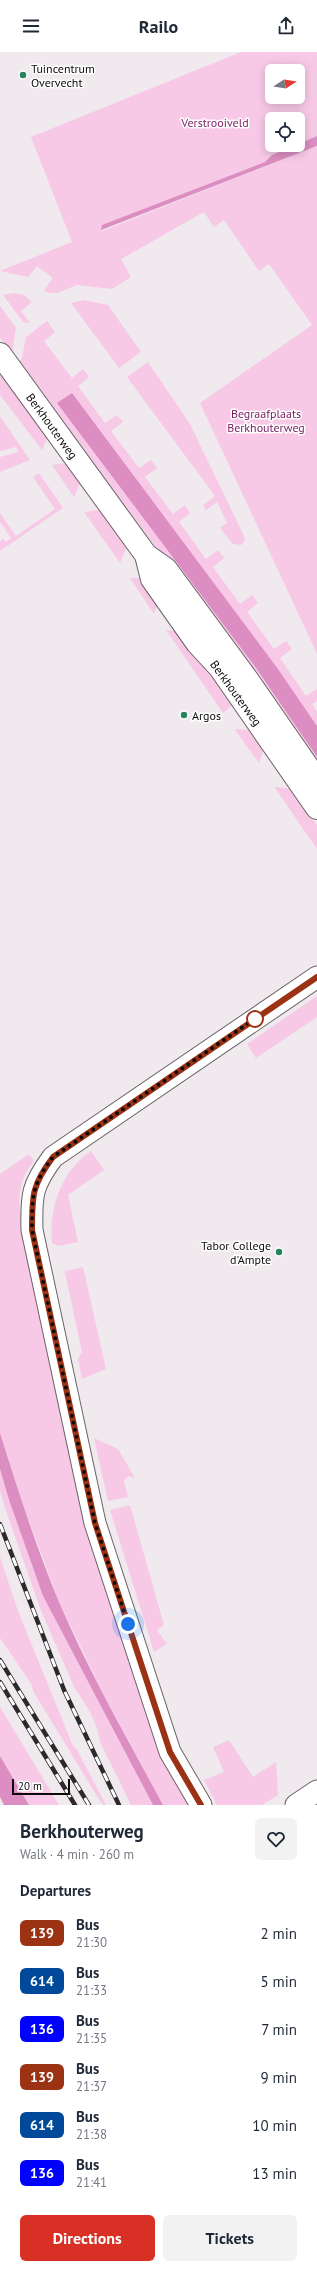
<!DOCTYPE html>
<html lang="en">
<head>
<meta charset="utf-8">
<style>
	:root { --surface:#fff; --page:#f2f2f3; --text:#1f2937; --muted:#747a83; --accent:#d93025 }
	body { margin:0; font-family:"PT Sans",sans-serif; background:var(--page); color:var(--text); height:100vh; display:flex; flex-direction:column; font-size:15px; white-space:nowrap }
	* { box-sizing:border-box; margin:0 }
	p { font-size:13px; color:var(--muted) }
	.icon { flex:none; width:22px; height:22px; fill:none; stroke:currentColor; stroke-width:2; stroke-linecap:round; stroke-linejoin:round }
	.map { position:relative; height:1753px; overflow:hidden }
	.sheet { display:flex; flex-direction:column; background:var(--surface); flex:1 }
	.sheet>* { flex:none }
	.badge { padding:0 8px; border-radius:6px; font-size:14px; line-height:26px }
	.needle { width:26px; rotate:78deg }
	.controls { position:absolute; left:265px; top:12px; display:grid; gap:8px }
	.controls a { display:grid; place-items:center; width:40px; height:40px; border-radius:6px; background:var(--surface); box-shadow:0 2px 10px #0003; font-size:20px }
	.scale { position:absolute; left:12px; bottom:10px; width:58px; box-sizing:border-box; padding-left:4px; border:2px solid #0d0a0c; border-top:0; font-size:11px; line-height:14px; white-space:nowrap; color:#0d0a0c; -webkit-text-stroke:3px #fff; paint-order:stroke }
	.you { position:absolute; width:20px; height:20px; margin:-10px; border:3px solid #fff; border-radius:50%; background:#1a73e8; box-shadow:0 0 0 6px #1a73e833 }
	.map>.badge { position:absolute; translate:-50% -50%; box-shadow:0 0 0 2px #fff }
	h2 { padding:0 20px; font-size:15px; line-height:36px }
	.round { display:grid; place-items:center; flex:none; width:42px; height:42px; border-radius:6px; background:var(--page) }
	.summary { display:flex; align-items:center; justify-content:space-between; height:68px; padding:0 20px }
	h1 { font-size:19px; font-weight:600; line-height:30px }
	.primary-button { display:flex; gap:8px; margin-top:auto; padding:8px 20px }
	.primary-button a { flex:1; height:46px; border-radius:6px; background:var(--accent); color:#fff; font-size:16px; font-weight:600; line-height:46px; text-align:center }
	.primary-button a+a { background:var(--page); color:var(--text) }
	ul { padding:0; list-style:none }
	li { display:flex; align-items:center; gap:12px; height:48px; padding:0 20px }
	li div { flex:1 }
	li b { display:block; font-size:15px }
	li em { font-style:normal }
	li .badge { min-width:44px; font-weight:700; text-align:center }
	header { display:flex; justify-content:space-between; align-items:center; height:52px; padding:0 20px; background:var(--surface); font-size:18px; font-weight:600 }
	.map>svg:first-child { display:block }
	.green { fill:#f7c9e7; fill-rule:evenodd }
	.water { fill:#dc8dc2 }
	.lines { fill:none; stroke-linecap:round; stroke-linejoin:round }
	.minor-casing { stroke:#6a6367; stroke-width:23 }
	.secondary-casing { stroke:#6a6367; stroke-width:24 }
	.minor { stroke:#fff; stroke-width:21 }
	.secondary { stroke:#fff; stroke-width:22 }
	.rail-casing { stroke:#2c292b; stroke-width:4.5 }
	.rail { stroke:#fff; stroke-width:3; stroke-dasharray:9; stroke-linecap:butt }
	.line-casing { stroke:#fff; stroke-width:9 }
	.line { stroke:#9b3214; stroke-width:6 }
	.walk { stroke:#0d0a0c; stroke-width:4; stroke-dasharray:0 7.2 }
	.poi-dot { fill:#26835a; stroke:#fff; stroke-width:1.5 }
	.stop-dot { fill:#fff; stroke:#9b3214; stroke-width:2 }
	.labels { text-anchor:middle; dominant-baseline:central; stroke-width:3; stroke-linejoin:round; paint-order:stroke }
	.poi-label { font-size:12px; fill:#0d0a0c; stroke:#fff; text-anchor:start }
	.park-label { font-size:12px; fill:#781c62; stroke:#fff }
	.street-label { font-size:12px; fill:#0d0a0c; stroke:#fff }
</style>
</head>
<body>
<header><svg class="icon" aria-label="menu" viewBox="0 0 24 24"><path d="M4 6h16M4 12h16M4 18h16"/></svg>Railo<svg class="icon" aria-label="share" viewBox="0 0 24 24"><path d="M12 15V3M7 8l5-5 5 5M5 13v7h14v-7"/></svg></header>
<div class="map">
<svg width="317" height="1753" viewBox="0 0 317 1753">
	<rect width="100%" height="100%" fill="#f0e9ed"/>
	<path class="green" d="M 241,0 L 317,0 L 317,84 L 298,92 L 298,67 L 272,67 L 272,93 L 296,93 L 272,103 L 265,110 L 102,173 L 102,179 L 317,94 L 317,602 L 200,351 L 312,273 L 269,212 L 259,219 L 224,168 L 214,175 L 204,160 L 121,207 L 131,225 L 112,237 L 77,233 L 57,241 L 49,241 L 44,238 L 53,226 L 37,214 L 28,225 L 0,219 L 72,190 L 31,85 ZM 272,19 L 298,19 L 298,45 L 272,45 Z
		M 14,241 L 24,243 L 32,250 L 21,259 L 30,271 L 23,270 L 3,243 Z
		M 84,248 L 108,253 L 141,300 L 119,316 L 71,251 Z
		M 0,254 L 16,276 L 12,302 L 0,286 Z
		M 47,269 L 55,280 L 44,289 L 72,326 L 83,317 L 89,325 L 78,334 L 105,371 L 117,363 L 123,370 L 111,379 L 139,416 L 151,408 L 157,416 L 145,425 L 173,462 L 185,453 L 190,461 L 179,470 L 206,507 L 218,498 L 224,506 L 213,515 L 240,552 L 252,543 L 258,551 L 247,560 L 274,597 L 286,589 L 292,597 L 280,606 L 306,644 L 317,637 L 317,649 L 312,652 L 317,660 L 317,674 L 278,617 L 72,342 L 58,351 L 256,616 L 317,705 L 317,719 L 252,624 L 18,311 L 22,306 L 26,285 Z
		M 148,310 L 190,372 L 244,484 L 245,489 L 241,493 L 233,492 L 220,476 L 227,471 L 217,450 L 206,458 L 203,453 L 215,444 L 127,325 Z
		M 3,323 L 48,384 L 42,398 L 0,343 L 0,324 Z
		M 0,364 L 30,408 L 0,420 L 0,405 L 18,400 L 16,395 L 0,399 Z
		M 68,411 L 81,430 L 74,445 L 52,413 Z
		M 39,421 L 63,456 L 0,499 L 0,489 L 3,487 L 6,490 L 11,486 L 0,470 L 0,461 L 16,484 L 55,457 L 33,425 Z
		M 97,458 L 100,458 L 126,496 L 120,511 L 84,460 Z
		M 130,526 L 142,526 L 158,550 L 154,562 Z
		M 166,578 L 178,579 L 234,652 L 223,661 Z
		M 236,677 L 251,678 L 264,696 L 259,711 L 235,678 Z
		M 276,735 L 292,737 L 317,773 L 317,797 L 275,736 Z
		M 317,944 L 317,965 L 256,1006 L 247,992 Z
		M 91,1099 L 104,1118 L 68,1143 L 78,1190 L 58,1194 L 52,1191 C 49,1155 61,1120 91,1099 Z
		M 29,1102 L 34,1109 C 21,1125 18,1140 20,1160 L 83,1451 L 189,1753 L 163,1753 L 104,1643 L 59,1550 L 25,1458 L 0,1381 L 0,1122 Z
		M 83,1215 L 106,1317 L 82,1327 L 78,1307 L 82,1300 L 65,1221 L 62,1220 Z
		M 94,1386 L 118,1397 L 135,1426 L 128,1424 L 124,1429 L 128,1445 L 108,1449 Z
		M 0,1417 L 9,1448 L 43,1544 L 153,1753 L 131,1753 L 100,1690 C 98,1672 86,1651 75,1637 L 40,1556 L 4,1453 L 0,1439 Z
		M 130,1453 L 164,1573 L 157,1578 L 167,1592 L 154,1600 L 110,1458 Z
		M 0,1505 L 18,1559 L 73,1694 L 76,1696 L 106,1753 L 103,1753 L 97,1744 L 33,1639 L 32,1633 L 0,1586 Z
		M 0,1655 L 59,1753 L 29,1753 L 0,1704 Z
		M 229,1688 L 253,1725 L 276,1710 L 278,1743 L 262,1753 L 217,1753 L 204,1728 L 224,1720 L 213,1695 Z"/>
	<path class="water" d="M 317,84 L 317,94 L 101,178 L 102,173 L 265,110 L 272,103 Z
		M 72,341 L 278,617 L 317,674 L 317,705 L 256,616 L 57,351 Z
		M 0,1381 C 18,1438 36,1495 59,1550 C 89,1620 127,1686 163,1753 L 153,1753 L 43,1544 L 9,1448 L 0,1417 Z
		M 0,1704 L 29,1753 L 4,1753 L 0,1745 Z"/>
	<g class="lines">
		<defs>
			<path id="minor" d="M 201,1753 L 170,1700 L 95,1471 L 32,1178 C 31,1143 32,1133 53,1105 L 317,925
				M 296,1753 L 317,1739"/>
			<path id="secondary" d="M 0,302 L 146,503 L 152,527 L 197,591 L 220,616 L 317,756
				M 146,503 L 166,517 L 247,627 L 317,728"/>
		</defs>
		<use href="#minor" class="minor-casing"/>
		<use href="#secondary" class="secondary-casing"/>
		<use href="#minor" class="minor"/>
		<use href="#secondary" class="secondary"/>
		<defs>
			<path id="rail" d="M 0,1472 L 64,1638 L 119,1753
				M 0,1608 L 89,1753
				M 0,1630 L 75,1753"/>
		</defs>
		<use href="#rail" class="rail-casing"/>
		<use href="#rail" class="rail"/>
	</g>
	<g class="lines">
		<defs>
			<path id="line" d="M 201,1753 L 170,1700 L 95,1471 L 32,1178 C 32,1143 32,1133 53,1105 L 317,925"/>
		</defs>
		<use href="#line" class="line-casing"/>
		<use href="#line" class="line"/>
		<path class="walk" d="M 128,1572 L 95,1471 L 32,1178 C 32,1143 32,1133 53,1105 L 259,964 L 255,967"/>
	</g>
	<g class="poi-dot">
		<circle cx="23" cy="23" r="4"/>
		<circle cx="184" cy="663" r="4"/>
		<circle cx="279" cy="1200" r="4"/>
	</g>
	<circle class="stop-dot" cx="255" cy="967" r="8"/>
	<g class="labels">
		<g class="poi-label">
			<text x="31" y="16">Tuincentrum<tspan x="31" dy="14">Overvecht</tspan></text>
			<text x="192" y="663">Argos</text>
			<text x="271" y="1193" text-anchor="end">Tabor College<tspan x="271" dy="14">d'Ampte</tspan></text>
		</g>
		<g class="park-label">
			<text x="215" y="70">Verstrooiveld</text>
			<text x="266" y="361">Begraafplaats<tspan x="266" dy="14">Berkhouterweg</tspan></text>
		</g>
		<g class="street-label">
			<text transform="translate(52 374) rotate(54)">Berkhouterweg</text>
			<text transform="translate(236 641) rotate(54)">Berkhouterweg</text>
		</g>
	</g>
</svg>
<div class="controls">
<a><svg class="needle" viewBox="-14 -14 28 28"><path d="M0-13l5 13h-10z" fill="#e53935"/><path d="M0 13l5-13h-10z" fill="#747a83"/></svg></a>
<a><svg class="icon" aria-label="locate" viewBox="0 0 24 24"><circle cx="12" cy="12" r="6"/><path d="M12 2v4M12 18v4M2 12h4M18 12h4"/></svg></a>
</div>
<div class="scale">20 m</div>
<div class="you" style="left:128px;top:1572px"></div>
</div>
<section class="sheet">
<div class="summary"><div><h1>Berkhouterweg</h1><p>Walk · 4 min · 260 m</p></div><a class="round"><svg class="icon" aria-label="heart" viewBox="0 0 24 24"><path d="M12 20l-8-8c-3-5 5-10 8-4 3-6 11-1 8 4z"/></svg></a></div>
<h2>Departures</h2>
<ul>
<li><span class="badge" style="background:#9b3214;color:#fff">139</span><div><b>Bus</b><p>21:30</p></div><em>2 min</em></li>
<li><span class="badge" style="background:#004899;color:#fff">614</span><div><b>Bus</b><p>21:33</p></div><em>5 min</em></li>
<li><span class="badge" style="background:#00f;color:#fff">136</span><div><b>Bus</b><p>21:35</p></div><em>7 min</em></li>
<li><span class="badge" style="background:#9b3214;color:#fff">139</span><div><b>Bus</b><p>21:37</p></div><em>9 min</em></li>
<li><span class="badge" style="background:#004899;color:#fff">614</span><div><b>Bus</b><p>21:38</p></div><em>10 min</em></li>
<li><span class="badge" style="background:#00f;color:#fff">136</span><div><b>Bus</b><p>21:41</p></div><em>13 min</em></li>
</ul>
<div class="primary-button"><a>Directions</a><a>Tickets</a></div>
</section>
</body>
</html>
